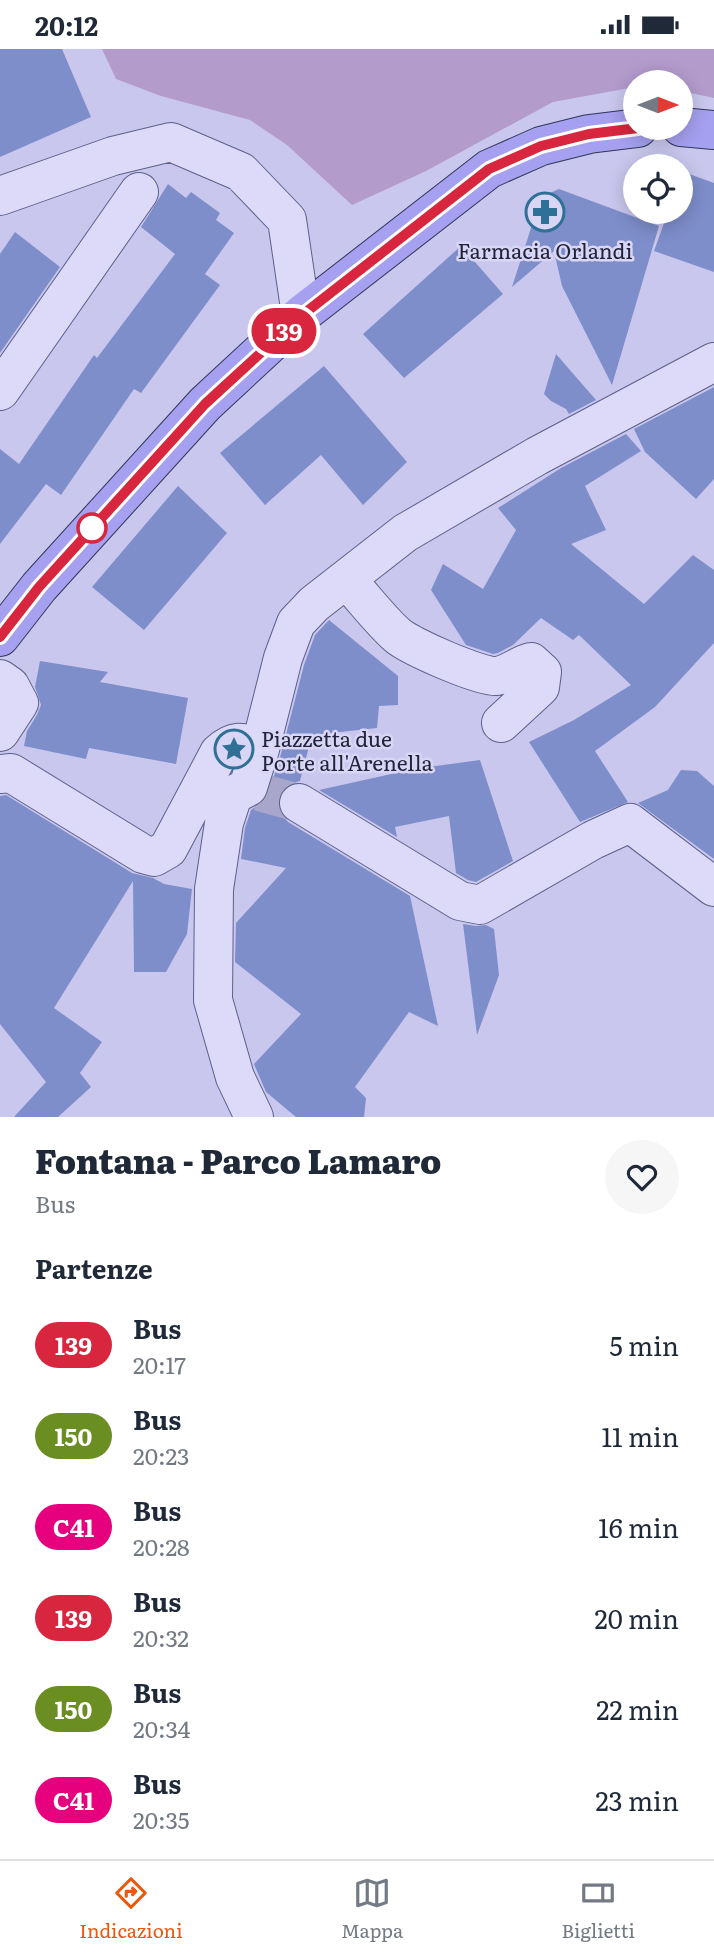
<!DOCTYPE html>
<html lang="it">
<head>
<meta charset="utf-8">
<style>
	:root { --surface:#fff; --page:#f6f6f7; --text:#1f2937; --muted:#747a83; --line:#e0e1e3; --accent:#ea580c }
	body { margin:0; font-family:Literata,serif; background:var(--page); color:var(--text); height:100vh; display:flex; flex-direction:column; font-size:26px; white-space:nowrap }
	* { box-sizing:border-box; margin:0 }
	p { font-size:23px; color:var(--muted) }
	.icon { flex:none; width:38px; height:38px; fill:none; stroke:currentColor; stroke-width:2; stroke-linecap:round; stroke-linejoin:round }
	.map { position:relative; height:1068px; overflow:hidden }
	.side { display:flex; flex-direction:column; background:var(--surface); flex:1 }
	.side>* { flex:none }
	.badge { padding:0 14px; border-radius:23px; font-size:24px; line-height:46px }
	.needle { width:46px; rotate:90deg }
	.tools { position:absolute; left:623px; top:21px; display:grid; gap:14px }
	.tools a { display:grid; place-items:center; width:70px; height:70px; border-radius:50%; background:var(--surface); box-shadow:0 4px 18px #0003; font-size:35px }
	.map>.badge { position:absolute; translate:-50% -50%; box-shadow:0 0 0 4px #fff }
	h2 { padding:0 35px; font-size:26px; line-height:63px }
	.round { display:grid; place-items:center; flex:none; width:74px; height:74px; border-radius:37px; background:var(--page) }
	.summary { display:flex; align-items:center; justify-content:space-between; height:119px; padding:0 35px }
	h1 { font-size:33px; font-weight:800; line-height:52px }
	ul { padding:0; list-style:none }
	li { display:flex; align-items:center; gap:21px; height:91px; padding:0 35px }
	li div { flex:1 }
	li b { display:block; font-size:26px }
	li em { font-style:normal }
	li .badge { min-width:77px; font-weight:700; text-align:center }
	.status { display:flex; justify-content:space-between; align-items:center; height:49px; padding:0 35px; background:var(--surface); direction:ltr }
	.status svg { height:19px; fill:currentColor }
	.tabs { display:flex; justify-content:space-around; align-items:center; height:98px; border-top:2px solid var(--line); background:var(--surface); font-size:19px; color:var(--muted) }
	.tabs a { display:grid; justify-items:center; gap:4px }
	.tabs .selected { color:var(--accent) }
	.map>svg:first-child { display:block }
	.green { fill:#b39bcc }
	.building { fill:#7e8ecb }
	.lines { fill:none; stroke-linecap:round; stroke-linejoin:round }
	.minor-tunnel { stroke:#a8a6ca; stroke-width:38; stroke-dasharray:38 19; stroke-linecap:butt }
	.minor-casing { stroke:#5c6089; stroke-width:40 }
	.major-casing { stroke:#303657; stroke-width:40 }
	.minor { stroke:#dcdaf8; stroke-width:38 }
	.major { stroke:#a5a0ef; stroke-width:38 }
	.line-casing { stroke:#fff; stroke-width:16 }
	.line { stroke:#d7263d; stroke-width:10 }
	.stop-dot { fill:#fff; stroke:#d7263d; stroke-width:3.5 }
	.labels { text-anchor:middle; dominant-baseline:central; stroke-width:5; stroke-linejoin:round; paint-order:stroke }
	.poi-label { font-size:21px; fill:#202339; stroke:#d9d6f5 }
</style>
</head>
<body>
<div class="status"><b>20:12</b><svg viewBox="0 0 49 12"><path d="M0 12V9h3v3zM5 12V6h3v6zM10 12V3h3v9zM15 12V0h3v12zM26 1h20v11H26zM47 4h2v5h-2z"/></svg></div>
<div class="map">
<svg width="714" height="1068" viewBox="0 0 714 1068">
	<rect width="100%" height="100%" fill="#cac7ee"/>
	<path class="green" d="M 102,0 L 714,0 L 714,49 L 681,42 L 681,33 L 635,33 L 635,38 L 553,53 L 426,122 L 352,156 L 287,96 L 250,71 L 161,47 L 116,30 Z"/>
	<path class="building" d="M 0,0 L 62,0 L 91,68 L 0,108 Z
		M 681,122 L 714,134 L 714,223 L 654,202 L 668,163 L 681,163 Z
		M 168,135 L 186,149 L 191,143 L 220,164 L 216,171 L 234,184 L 205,225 L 220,236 L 141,344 L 134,340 L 61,446 L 46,435 L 0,495 L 0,400 L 19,415 L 94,306 L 97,309 L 175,205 L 141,178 Z
		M 559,140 L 659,177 L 612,336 L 562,237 L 554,202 L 512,238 L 541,148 Z
		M 15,183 L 60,218 L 0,304 L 0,205 Z
		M 461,197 L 503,245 L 404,329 L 363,285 Z
		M 556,305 L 596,351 L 569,365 L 566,360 L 551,352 L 544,345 Z
		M 324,317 L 407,413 L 363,456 L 321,406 L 265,456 L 220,404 Z
		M 714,338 L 714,430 L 696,450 L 645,403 L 634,380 Z
		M 626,385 L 641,402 L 585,437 L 606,481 L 571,495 L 644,555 L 693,506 L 714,521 L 714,594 L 655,658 L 595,702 L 628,753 L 580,773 L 529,693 L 574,671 L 631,636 L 579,586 L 573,591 L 541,569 L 513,596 L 498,604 L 493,605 L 466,596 L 431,541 L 443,515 L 483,540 L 516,481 L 498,459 L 561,419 Z
		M 178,437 L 227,484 L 144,581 L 92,538 Z
		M 329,571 L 398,627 L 398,656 L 379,657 L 377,679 L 312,686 L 300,732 L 289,735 L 280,743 L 277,754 L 280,764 L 288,773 L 410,847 L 438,977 L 409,963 L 355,1038 L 366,1049 L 364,1068 L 296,1068 L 266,1043 L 254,1015 L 301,965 L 235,913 L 236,874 L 286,819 L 241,810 L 245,779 L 251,761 L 267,749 L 281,705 L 304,616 L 315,586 Z
		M 40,612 L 108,623 L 100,633 L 188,649 L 176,715 L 89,699 L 86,710 L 24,697 L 27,682 L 37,666 L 41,656 L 35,638 Z
		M 480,711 L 513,812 L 476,833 L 468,831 L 456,824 L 449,767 L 395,778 L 397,788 L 319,741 L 414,720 Z
		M 681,721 L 697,722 L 714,737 L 714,810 L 638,754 L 668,741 Z
		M 6,746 L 132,824 L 153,829 L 164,835 L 192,840 L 187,885 L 166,923 L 134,923 L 133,832 L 54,959 L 102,993 L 80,1024 L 91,1038 L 58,1068 L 14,1068 L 46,1033 L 0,975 L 0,747 Z
		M 463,875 L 476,877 L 486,876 L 494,880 L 499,926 L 477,986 Z"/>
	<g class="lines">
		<path class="minor-tunnel" d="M 259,743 L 299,754"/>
		<defs>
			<path id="minor" d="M 0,147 L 113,107 L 171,93 L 241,123 L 287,171 L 301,266
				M 0,342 L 139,143
				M 346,530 C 363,548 379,570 397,586 C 409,597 482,629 497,627 C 510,625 519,616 531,613 L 542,623 L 540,638 L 501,674
				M 0,630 L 10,637 L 19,654 L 0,683
				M 0,725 L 11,724 L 143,805 L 154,808 L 168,800 L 219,704 C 233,691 243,691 260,700
				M 299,754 L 460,852 L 480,856 L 593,791 L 630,774 L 714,838
				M 254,1068 L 235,1028 L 213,951 L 214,840 L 224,774 L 233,746 L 248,738 L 260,700 L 283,609 L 296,574 L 314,555 L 405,484 L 537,407 L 714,313"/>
			<path id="major" d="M 681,78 L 714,81
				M 0,588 L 39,538 L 205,355 L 301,266 L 489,120 L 541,97 L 589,85 L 638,79"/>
		</defs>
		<use href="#minor" class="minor-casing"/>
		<use href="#major" class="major-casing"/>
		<use href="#minor" class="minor"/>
		<use href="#major" class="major"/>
	</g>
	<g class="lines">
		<defs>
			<path id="line" d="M 0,588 L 39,538 L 205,355 L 301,267 L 489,120 L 541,97 L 589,85 L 638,79"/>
		</defs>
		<use href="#line" class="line-casing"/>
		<use href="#line" class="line"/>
	</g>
	<defs>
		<symbol id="pharmacy-ring" viewBox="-11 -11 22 22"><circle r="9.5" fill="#d9d6f5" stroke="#2e7096" stroke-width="1.5"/><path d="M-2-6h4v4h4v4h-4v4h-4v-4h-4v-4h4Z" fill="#2e7096"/></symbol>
		<symbol id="sight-ring" viewBox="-11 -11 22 22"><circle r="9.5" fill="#d9d6f5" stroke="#2e7096" stroke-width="1.5"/><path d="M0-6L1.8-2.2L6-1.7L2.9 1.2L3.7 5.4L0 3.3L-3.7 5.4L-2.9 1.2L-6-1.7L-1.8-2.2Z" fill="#2e7096"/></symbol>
	</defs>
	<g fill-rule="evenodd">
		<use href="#pharmacy-ring" x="523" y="141" width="44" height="44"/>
		<use href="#sight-ring" x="212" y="678" width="44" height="44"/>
	</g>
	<circle class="stop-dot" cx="92" cy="479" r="14"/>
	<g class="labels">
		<g class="poi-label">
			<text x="545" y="200">Farmacia Orlandi</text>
			<text x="261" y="688" text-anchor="start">Piazzetta due<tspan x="261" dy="24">Porte all'Arenella</tspan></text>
		</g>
	</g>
</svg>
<div class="tools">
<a><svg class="needle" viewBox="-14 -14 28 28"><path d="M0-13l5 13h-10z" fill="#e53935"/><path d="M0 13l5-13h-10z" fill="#747a83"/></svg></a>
<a><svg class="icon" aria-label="locate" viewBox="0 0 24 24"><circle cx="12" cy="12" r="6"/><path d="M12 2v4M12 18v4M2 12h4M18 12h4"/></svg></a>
</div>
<b class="badge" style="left:284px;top:282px;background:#d7263d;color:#fff">139</b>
</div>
<section class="side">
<div class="summary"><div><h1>Fontana - Parco Lamaro</h1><p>Bus</p></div><a class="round"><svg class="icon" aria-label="heart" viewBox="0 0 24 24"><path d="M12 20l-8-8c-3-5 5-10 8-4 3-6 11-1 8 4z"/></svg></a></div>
<h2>Partenze</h2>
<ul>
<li><span class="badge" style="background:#d7263d;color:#fff">139</span><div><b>Bus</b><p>20:17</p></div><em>5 min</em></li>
<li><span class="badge" style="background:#6b8e23;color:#fff">150</span><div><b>Bus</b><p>20:23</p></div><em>11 min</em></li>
<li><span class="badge" style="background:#e6007e;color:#fff">C41</span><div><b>Bus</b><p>20:28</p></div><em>16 min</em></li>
<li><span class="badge" style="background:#d7263d;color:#fff">139</span><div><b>Bus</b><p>20:32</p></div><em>20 min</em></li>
<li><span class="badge" style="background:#6b8e23;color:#fff">150</span><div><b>Bus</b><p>20:34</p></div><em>22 min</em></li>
<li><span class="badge" style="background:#e6007e;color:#fff">C41</span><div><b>Bus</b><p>20:35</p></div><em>23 min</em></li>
</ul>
</section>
<nav class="tabs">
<a class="selected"><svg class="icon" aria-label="directions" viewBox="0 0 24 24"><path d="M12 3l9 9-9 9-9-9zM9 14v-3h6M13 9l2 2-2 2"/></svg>Indicazioni</a>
<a><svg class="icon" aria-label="map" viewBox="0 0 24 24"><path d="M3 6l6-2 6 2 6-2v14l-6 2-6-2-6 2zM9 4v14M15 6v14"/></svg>Mappa</a>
<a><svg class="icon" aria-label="tickets" viewBox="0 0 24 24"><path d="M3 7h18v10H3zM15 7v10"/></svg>Biglietti</a>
</nav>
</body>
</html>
